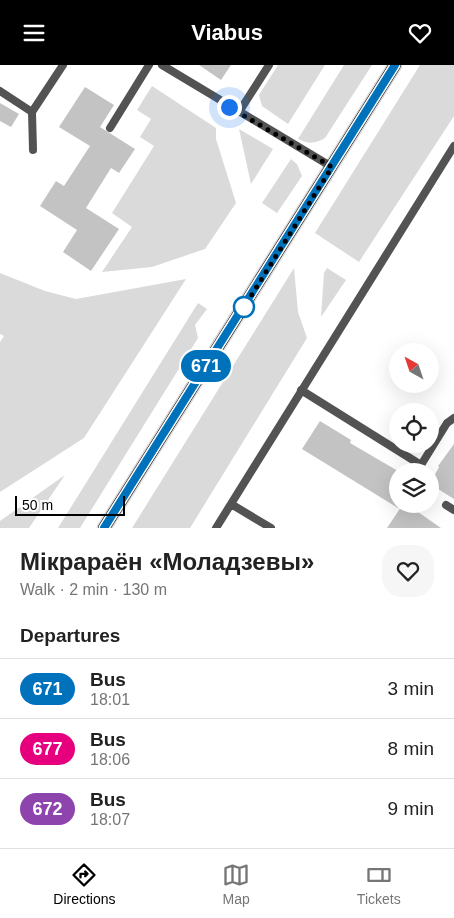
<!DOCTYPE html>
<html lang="en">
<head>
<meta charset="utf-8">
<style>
	:root { --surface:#fff; --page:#f6f6f6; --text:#222; --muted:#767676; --line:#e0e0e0; --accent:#000 }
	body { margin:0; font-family:Arial,sans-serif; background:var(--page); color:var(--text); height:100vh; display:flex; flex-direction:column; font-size:19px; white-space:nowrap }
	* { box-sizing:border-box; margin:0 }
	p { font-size:16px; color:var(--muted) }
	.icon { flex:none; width:28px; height:28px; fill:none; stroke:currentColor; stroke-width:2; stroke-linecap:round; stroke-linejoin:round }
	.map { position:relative; height:463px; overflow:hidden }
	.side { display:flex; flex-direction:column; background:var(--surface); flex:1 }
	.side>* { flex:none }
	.badge { padding:0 10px; border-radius:16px; font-size:18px; line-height:32px }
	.needle { width:32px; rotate:320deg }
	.tools { position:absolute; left:389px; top:278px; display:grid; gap:10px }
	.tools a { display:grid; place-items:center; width:50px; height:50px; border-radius:50%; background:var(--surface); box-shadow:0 5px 20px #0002; font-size:25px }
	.scale { position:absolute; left:15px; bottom:12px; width:110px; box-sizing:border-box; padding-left:5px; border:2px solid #000; border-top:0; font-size:14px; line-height:18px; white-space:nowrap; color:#000; -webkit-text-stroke:4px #fff; paint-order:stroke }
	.you { position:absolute; width:25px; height:25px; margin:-12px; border:4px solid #fff; border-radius:50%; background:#1a73e8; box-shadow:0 0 0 8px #1a73e833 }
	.map>.badge { position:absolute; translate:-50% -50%; box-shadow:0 0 0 2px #fff }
	h2 { padding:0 20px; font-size:19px; line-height:45px }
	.round { display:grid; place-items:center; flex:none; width:52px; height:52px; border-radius:20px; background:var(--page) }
	.head { display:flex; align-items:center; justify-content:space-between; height:85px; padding:0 20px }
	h1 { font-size:24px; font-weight:800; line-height:38px }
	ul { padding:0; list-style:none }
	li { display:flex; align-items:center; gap:15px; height:60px; padding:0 20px; border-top:1px solid var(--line) }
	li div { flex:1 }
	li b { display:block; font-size:19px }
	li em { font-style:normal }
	li .badge { min-width:55px; font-weight:700; text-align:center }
	header { display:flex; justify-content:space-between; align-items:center; height:65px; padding:0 20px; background:var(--accent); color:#fff; font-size:22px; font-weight:800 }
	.tabs { display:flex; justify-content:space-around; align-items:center; height:70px; border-top:1px solid var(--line); background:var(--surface); font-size:14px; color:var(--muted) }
	.tabs a { display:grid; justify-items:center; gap:2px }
	.tabs .active { color:var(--accent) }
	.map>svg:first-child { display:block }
	.green { fill:#dadada }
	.building { fill:#c3c3c3 }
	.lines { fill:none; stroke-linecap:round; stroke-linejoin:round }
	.primary-casing { stroke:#dbdbdb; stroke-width:15 }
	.service { stroke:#535353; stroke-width:8 }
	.primary { stroke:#000; stroke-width:12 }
	.line-casing { stroke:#fff; stroke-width:11 }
	.line { stroke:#0072bc; stroke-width:8 }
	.walk { stroke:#000; stroke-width:5; stroke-dasharray:0 9 }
	.stop-dot { fill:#fff; stroke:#0072bc; stroke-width:2.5 }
</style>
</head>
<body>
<header><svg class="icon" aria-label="menu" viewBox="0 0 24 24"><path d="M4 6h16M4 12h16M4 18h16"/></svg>Viabus<svg class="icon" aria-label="heart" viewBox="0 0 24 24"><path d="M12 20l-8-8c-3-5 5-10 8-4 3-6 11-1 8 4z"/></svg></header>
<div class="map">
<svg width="454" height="463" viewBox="0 0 454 463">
	<rect width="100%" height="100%" fill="#fff"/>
	<path class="green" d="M 278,0 L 325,0 L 288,59 L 262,41 L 259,30 Z
		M 344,0 L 372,0 L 325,73 C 315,79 308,79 298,74 Z
		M 420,0 L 454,0 L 454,51 L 359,197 L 315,168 Z
		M 152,21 L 216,63 L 216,74 L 236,138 L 205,184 L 152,202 L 102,207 L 132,162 L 112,148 L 154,81 L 140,72 L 151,54 L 137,45 Z
		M 239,64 L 273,84 L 251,119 Z
		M 291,94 L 297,99 L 302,111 L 277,148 L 262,138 Z
		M 294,203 L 298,247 L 307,273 L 190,463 L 132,463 Z
		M 327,203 L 346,215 L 321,252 L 324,208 Z
		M 0,208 L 45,226 L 76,234 L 186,214 L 84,373 L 0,427 L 0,277 L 4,271 L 0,269 Z
		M 198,238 L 207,244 L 195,260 L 198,273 L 80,463 L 58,463 Z
		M 65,410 L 29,463 L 0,463 L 0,456 Z"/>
	<path class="building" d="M 199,0 L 231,0 L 221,15 Z
		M 85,22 L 114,40 L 100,62 L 135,84 L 119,108 L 111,103 L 86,143 L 119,164 L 91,206 L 63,187 L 77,165 L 40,141 L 56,116 L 64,121 L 90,81 L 59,62 Z
		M 0,38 L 19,49 L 11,62 L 0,56 Z
		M 320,356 L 351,375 L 350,378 L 398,406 L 398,443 L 302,384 Z
		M 454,379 L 454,434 L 430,419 L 439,402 L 438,401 Z
		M 403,439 L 423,439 L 418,447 L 441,463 L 387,463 Z"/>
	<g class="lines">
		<defs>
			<path id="primary" d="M 104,463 L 395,0"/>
		</defs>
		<use href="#primary" class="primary-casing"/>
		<path class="service" d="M 162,0 L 332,102
			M 0,26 L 32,47
			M 239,47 L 269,0
			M 110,63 L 149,0
			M 33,85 L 32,47 L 63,0
			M 301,325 L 421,400 L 447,358 L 454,353
			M 231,439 L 271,463
			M 446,440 L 454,445
			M 216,463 L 454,81"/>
		<use href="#primary" class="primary"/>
	</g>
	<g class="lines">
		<defs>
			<path id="line" d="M 104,463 L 395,0"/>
		</defs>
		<use href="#line" class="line-casing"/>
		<use href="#line" class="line"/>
		<path class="walk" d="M 229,42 L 332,102 L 244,242"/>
	</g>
	<circle class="stop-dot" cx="244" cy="242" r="10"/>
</svg>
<div class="tools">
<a><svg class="needle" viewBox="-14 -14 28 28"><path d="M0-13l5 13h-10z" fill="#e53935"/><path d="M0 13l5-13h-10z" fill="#767676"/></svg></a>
<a><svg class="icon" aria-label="locate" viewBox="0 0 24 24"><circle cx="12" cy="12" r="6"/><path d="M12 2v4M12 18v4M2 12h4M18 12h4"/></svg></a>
<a><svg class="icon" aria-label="layers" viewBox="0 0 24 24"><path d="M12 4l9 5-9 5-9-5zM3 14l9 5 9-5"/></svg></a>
</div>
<div class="scale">50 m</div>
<div class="you" style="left:229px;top:42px"></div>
<b class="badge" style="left:206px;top:301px;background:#0072bc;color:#fff">671</b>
</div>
<section class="side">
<div class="head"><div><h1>Мікрараён «Моладзевы»</h1><p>Walk · 2 min · 130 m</p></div><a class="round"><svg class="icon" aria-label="heart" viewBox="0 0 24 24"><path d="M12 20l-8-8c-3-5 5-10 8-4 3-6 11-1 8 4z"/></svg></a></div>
<h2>Departures</h2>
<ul>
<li><span class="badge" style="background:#0072bc;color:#fff">671</span><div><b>Bus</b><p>18:01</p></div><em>3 min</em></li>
<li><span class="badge" style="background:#e6007e;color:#fff">677</span><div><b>Bus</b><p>18:06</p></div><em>8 min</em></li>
<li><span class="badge" style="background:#8e44ad;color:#fff">672</span><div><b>Bus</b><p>18:07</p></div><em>9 min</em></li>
</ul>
</section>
<nav class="tabs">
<a class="active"><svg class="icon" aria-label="directions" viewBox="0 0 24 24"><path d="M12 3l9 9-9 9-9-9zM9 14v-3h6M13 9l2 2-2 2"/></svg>Directions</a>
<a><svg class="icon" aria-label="map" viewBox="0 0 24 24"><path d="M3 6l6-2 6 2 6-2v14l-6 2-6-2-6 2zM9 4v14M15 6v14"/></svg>Map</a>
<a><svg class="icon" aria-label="tickets" viewBox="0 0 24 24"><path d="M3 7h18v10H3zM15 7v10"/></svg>Tickets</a>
</nav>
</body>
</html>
